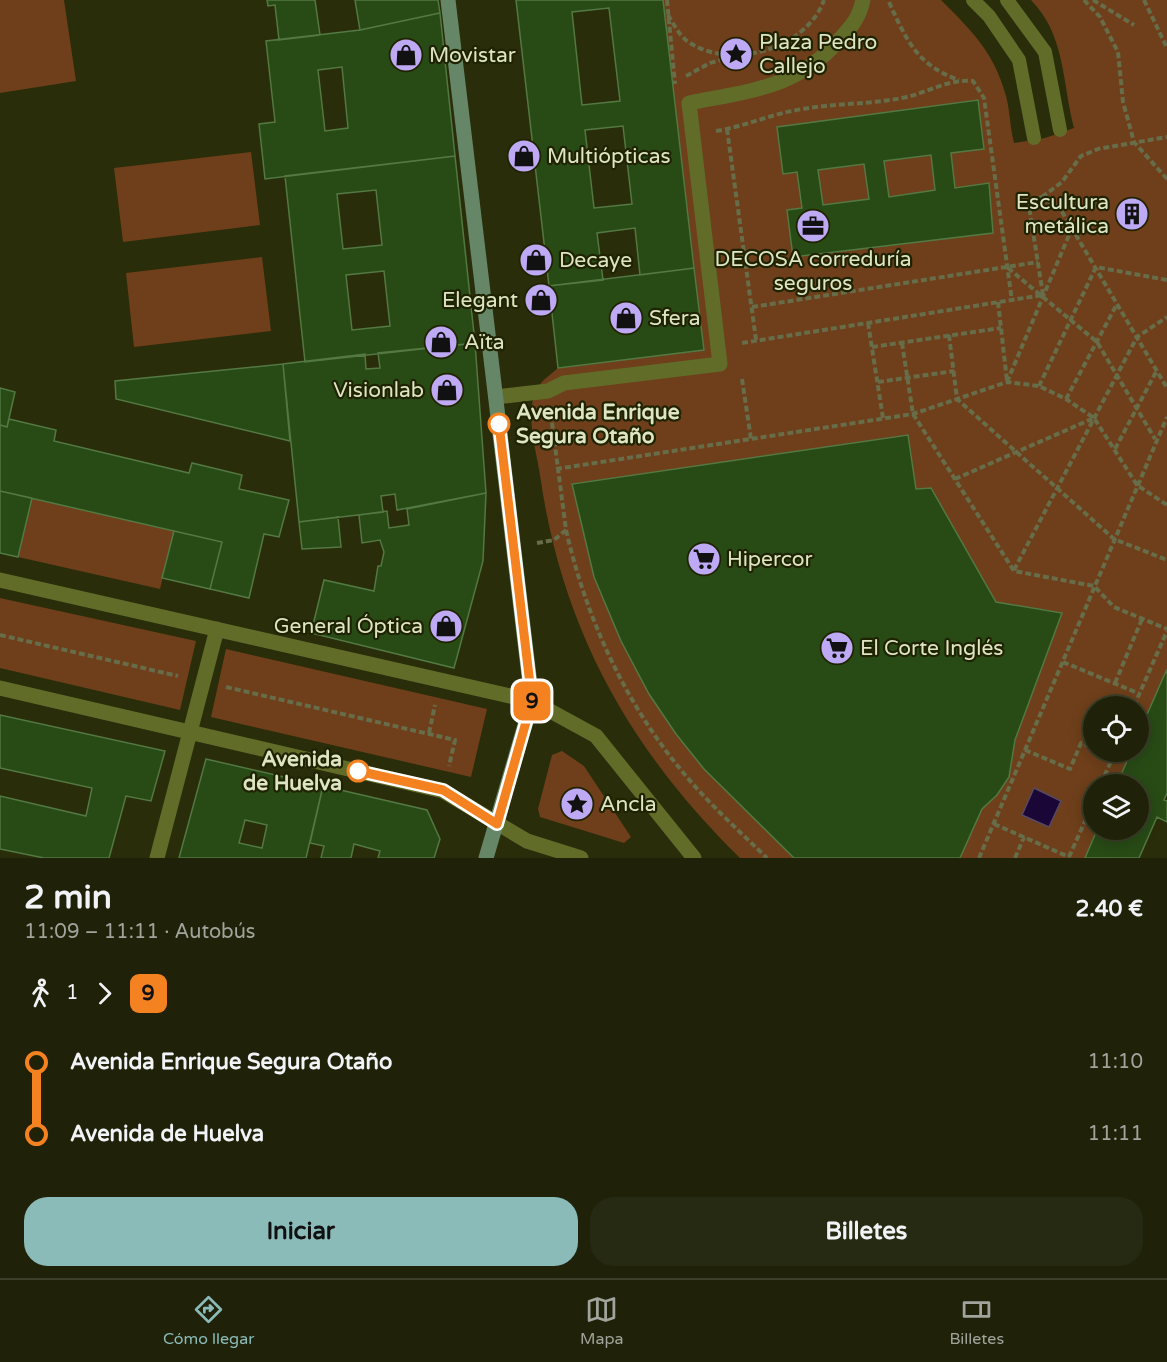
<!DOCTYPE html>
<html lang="es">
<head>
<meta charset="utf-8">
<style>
	:root { --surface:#1f2208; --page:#272a12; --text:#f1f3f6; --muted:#a1a49c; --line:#3c3f29; --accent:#8bbbb9 }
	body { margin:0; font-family:"Varela Round",sans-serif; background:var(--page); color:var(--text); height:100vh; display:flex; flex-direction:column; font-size:22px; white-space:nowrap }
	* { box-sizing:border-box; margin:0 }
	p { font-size:20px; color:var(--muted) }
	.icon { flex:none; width:33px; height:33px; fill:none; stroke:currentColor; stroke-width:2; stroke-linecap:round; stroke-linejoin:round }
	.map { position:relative; height:858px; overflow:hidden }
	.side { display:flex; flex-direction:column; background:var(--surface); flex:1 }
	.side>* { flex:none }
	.badge { padding:0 12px; border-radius:9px; font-size:21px; line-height:39px }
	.fabs { position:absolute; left:1083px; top:696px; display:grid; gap:12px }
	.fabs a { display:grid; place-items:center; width:66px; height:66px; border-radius:50%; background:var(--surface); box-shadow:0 3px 15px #0003,0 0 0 2px var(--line); font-size:30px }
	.map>.badge { position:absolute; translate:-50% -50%; box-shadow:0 0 0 3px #fff }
	.legs { display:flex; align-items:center; gap:9px; height:66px; padding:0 24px; font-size:20px }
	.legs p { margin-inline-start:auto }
	.overview { display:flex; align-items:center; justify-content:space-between; height:102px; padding:0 24px }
	h1 { font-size:33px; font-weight:700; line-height:45px }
	.primary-button { display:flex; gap:12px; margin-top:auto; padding:12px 24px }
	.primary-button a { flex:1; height:69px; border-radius:24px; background:var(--accent); color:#111; font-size:24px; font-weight:700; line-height:69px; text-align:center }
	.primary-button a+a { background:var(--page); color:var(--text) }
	ul { padding:0 24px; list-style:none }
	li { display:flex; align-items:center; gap:21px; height:72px; font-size:22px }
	li i { display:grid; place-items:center; width:9px; height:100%; margin:0 8px; background:currentColor }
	li i::after { content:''; width:15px; height:15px; margin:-8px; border:4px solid; border-radius:50%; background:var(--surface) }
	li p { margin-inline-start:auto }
	li:first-child i { background:linear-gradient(#0000 50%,currentColor 0) }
	li:last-child i { background:linear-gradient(currentColor 50%,#0000 0) }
	.tabs { display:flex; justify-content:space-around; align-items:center; height:84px; border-top:2px solid var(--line); background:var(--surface); font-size:16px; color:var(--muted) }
	.tabs a { display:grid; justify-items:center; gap:3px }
	.tabs .active { color:var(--accent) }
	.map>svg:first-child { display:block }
	.green { fill:#6e3f1a }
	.water { fill:#1b0638; stroke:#564962; stroke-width:1.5 }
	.building { fill:#284b16; stroke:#537842; stroke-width:1.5; fill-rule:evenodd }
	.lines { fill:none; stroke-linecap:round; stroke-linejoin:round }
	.path { stroke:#676c49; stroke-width:4; stroke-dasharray:6 3; stroke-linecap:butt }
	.lane { stroke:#626c29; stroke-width:14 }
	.street { stroke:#626c29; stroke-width:15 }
	.secondary { stroke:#668767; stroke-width:15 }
	.line-1-casing { stroke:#fff; stroke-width:14 }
	.line-1 { stroke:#f58220; stroke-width:9 }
	.stop-1-dot { fill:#fff; stroke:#f58220; stroke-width:3 }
	.labels { text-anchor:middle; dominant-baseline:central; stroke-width:4.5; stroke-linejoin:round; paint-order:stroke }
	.poi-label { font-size:21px; fill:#dee5c3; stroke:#1f2301; text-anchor:start }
	.stop-label { font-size:21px; font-weight:bold; fill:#dee5c3; stroke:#1f2301; text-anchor:start }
</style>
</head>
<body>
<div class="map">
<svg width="1167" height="858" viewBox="0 0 1167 858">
	<rect width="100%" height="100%" fill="#292d0a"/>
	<path class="green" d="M 0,0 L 64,0 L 76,81 L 0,93 Z
		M 663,0 L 941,0 C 972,31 994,52 1006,96 C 1010,111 1010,128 1014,143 L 1045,138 L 1074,128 C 1062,83 1066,36 1031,0 L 1167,0 L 1167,669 L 1139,735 L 1138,706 L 1094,706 L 1094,752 L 1131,752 L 1117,784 L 1094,784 L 1094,830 L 1097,830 L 1085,858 L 740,858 C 630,750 562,630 540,475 C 536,448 522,407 541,383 C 546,377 553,373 558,368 L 704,349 Z
		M 251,152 L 260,225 L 123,242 L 114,168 Z
		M 262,257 L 271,331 L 134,347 L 126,273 Z
		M 32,498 L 174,531 L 160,589 L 18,557 Z
		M 0,598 L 196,641 L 180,710 L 0,668 Z
		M 226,649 L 487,709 L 471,777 L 211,717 Z
		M 562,751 L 584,766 L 631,837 L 624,843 L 540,817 L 538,809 L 552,755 Z"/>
	<path class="water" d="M 1034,788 L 1061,801 L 1049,827 L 1022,815 Z"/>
	<path class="building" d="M 267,0 L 315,0 L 320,35 L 279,40 L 275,5 L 268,6 Z
		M 355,0 L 438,0 L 440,13 L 360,30 Z
		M 516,0 L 663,0 L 694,268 L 640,275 L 635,228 L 597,233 L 603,280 L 549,286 ZM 609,8 L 620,101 L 582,105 L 572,12 ZM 623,126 L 632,204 L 594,208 L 585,130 Z
		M 440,13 L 455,156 L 265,179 L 259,124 L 275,122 L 266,41 L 360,30 ZM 342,67 L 348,128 L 325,131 L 318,70 Z
		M 978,100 L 984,149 L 951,153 L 955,188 L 989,183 L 993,233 L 793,257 L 787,210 L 802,208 L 797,172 L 783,174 L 777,127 ZM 931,155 L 935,190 L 889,197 L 884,161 ZM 864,164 L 869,199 L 823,205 L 818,170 Z
		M 455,156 L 475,343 L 305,362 L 285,176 ZM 376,190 L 382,245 L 343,249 L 337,194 ZM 384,271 L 390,326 L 352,330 L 346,275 Z
		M 1139,205 L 1142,220 L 1126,223 L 1123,208 Z
		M 694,268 L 704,350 L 558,368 L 549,286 Z
		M 475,343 L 486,493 L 397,510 L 395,494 L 381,496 L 383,512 L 299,522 L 283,364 L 365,354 L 366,369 L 380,368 L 378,353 Z
		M 283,364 L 290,441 L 116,399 L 115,381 Z
		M 0,388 L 15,392 L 7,427 L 0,425 Z
		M 9,419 L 56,430 L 54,441 L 189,473 L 192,463 L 242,475 L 239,489 L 289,500 L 279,537 L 264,534 L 249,598 L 210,589 L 222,542 L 0,491 L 0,425 L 7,427 Z
		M 908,435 L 916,489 L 931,488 L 996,602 L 1062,613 L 1015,740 L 1009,777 L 997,795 L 982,809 L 960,858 L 794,858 L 704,769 L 676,734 L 649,694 L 621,641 L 594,577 L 572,484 Z
		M 0,491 L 32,498 L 18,557 L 0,553 Z
		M 486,493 L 483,561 L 454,668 L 311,633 L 324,580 L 374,591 L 378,566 L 381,566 L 384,552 L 380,540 L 362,543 L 359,515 L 387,511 L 389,528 L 409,525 L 407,509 Z
		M 338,517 L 341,547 L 302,549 L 299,522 Z
		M 174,531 L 222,542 L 210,589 L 162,578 Z
		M 1167,669 L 1167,793 L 1164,800 L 1167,801 L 1167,822 L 1157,817 L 1139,858 L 1085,858 L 1097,830 L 1138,830 L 1138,784 L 1117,784 L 1131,752 L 1138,752 L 1138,735 Z
		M 0,715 L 165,751 L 151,801 L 126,796 L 109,858 L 44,858 L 0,849 L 0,796 L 86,816 L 92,788 L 0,768 Z
		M 206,759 L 323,786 L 306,858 L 179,858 ZM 245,820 L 267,825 L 262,848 L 239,843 Z
		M 323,786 L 427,810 L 440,839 L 434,858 L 378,858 L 380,851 L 354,844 L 351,858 L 321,858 L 324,846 L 310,843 Z"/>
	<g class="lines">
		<path class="path" d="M 667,0 L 675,84
			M 1084,0 L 1100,17 L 1118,52 L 1123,102 L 1134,142 L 1167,179
			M 1093,0 L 1134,25
			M 1144,0 L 1167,48
			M 889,2 C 906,40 918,66 959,80
			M 668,15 C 673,23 679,35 687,41 C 729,71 806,50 824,0
			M 686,76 L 710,63 L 731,57
			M 727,129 L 756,340
			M 716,131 C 742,127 767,116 792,111 C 828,103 866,105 902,98 C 928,93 946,79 973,81 L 984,98 L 1012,301
			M 1042,197 L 1062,182 L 1081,156 L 1098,149 L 1167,137
			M 1008,268 L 1097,342 L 1155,439
			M 1043,295 L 1028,200 L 1042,197 L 1061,210 L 1167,388
			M 998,302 L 1007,381
			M 752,307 L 1038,262
			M 868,323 L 883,418
			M 949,335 L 957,399 L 1114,539 L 1167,560
			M 742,343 L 1043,295
			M 902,343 L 913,414 L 1014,571 L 1094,586 L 1114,607 L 1167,629
			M 872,347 L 1001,328
			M 742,379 L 751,439
			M 878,382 L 954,371
			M 1007,382 L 1072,228
			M 1039,386 L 1096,267 L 1167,280
			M 1066,399 L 1117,304
			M 1115,449 L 1157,370
			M 556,469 L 913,414 L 1007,382 L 1039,386 L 1066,399 L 1094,418 L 1137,485 L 1167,505
			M 955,479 L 1094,418
			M 566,530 C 586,617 624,701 681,770 C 707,802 738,830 767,858
			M 537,543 L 554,540 L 566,530 L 551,415
			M 1014,570 L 1137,337 L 1167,317
			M 0,635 L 178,676
			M 1063,662 L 1140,694
			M 1115,683 L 1142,619
			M 226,687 L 455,740 L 449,766
			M 1134,706 L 1167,631
			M 429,733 L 435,705
			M 1025,750 L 1070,769 L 1081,743 L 1094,748
			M 1102,752 L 1113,756
			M 1101,784 L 1115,752
			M 994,824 L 1069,857
			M 1069,857 L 1094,801
			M 979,858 L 1167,417
			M 1015,858 L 1024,837"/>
		<path class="lane" d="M 973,0 L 989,16 L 1019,60 L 1034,138
			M 1007,0 L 1045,52 L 1060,130"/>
		<path class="street" d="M 496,397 L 548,391 L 564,383 L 720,364 L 689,103 C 749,91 798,88 840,39 C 852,26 859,18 863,0
			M 0,580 L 532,701 L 596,736 L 694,858
			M 0,688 L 443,791 L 527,841 L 581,858
			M 157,858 L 217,629"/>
		<path class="secondary" d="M 448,0 L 532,701 L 486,858"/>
	</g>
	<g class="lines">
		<defs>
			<path id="line-1" d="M 358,771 L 443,790 L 497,824 L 532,701 L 499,424"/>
		</defs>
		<use href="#line-1" class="line-1-casing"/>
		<use href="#line-1" class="line-1"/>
	</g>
	<defs>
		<symbol id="sight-disc" viewBox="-11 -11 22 22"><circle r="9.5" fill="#bea9f5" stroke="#1f2301"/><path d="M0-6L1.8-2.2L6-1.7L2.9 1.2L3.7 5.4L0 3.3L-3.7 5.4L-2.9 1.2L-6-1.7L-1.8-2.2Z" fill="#111"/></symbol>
		<symbol id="shop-disc" viewBox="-11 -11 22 22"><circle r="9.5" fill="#bea9f5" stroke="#1f2301"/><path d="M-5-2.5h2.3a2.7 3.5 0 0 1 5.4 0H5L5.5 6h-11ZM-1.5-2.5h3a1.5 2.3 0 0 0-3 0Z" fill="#111"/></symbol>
		<symbol id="building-disc" viewBox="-11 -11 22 22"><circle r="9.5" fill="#bea9f5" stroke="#1f2301"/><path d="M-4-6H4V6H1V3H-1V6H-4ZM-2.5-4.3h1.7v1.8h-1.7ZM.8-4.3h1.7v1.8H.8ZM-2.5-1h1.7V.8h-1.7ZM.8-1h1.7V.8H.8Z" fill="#111"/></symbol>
		<symbol id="office-disc" viewBox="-11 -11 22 22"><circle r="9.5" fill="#bea9f5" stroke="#1f2301"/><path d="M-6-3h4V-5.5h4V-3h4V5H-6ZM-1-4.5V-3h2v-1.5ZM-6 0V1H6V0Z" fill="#111"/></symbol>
		<symbol id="supermarket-disc" viewBox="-11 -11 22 22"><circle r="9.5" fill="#bea9f5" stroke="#1f2301"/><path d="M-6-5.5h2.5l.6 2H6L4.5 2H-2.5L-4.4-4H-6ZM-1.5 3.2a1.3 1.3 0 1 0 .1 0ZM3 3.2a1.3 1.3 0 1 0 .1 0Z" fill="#111"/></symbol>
	</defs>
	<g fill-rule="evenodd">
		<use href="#sight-disc" x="717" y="35" width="38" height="38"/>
		<use href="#shop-disc" x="387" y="36" width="38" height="38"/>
		<use href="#shop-disc" x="505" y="137" width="38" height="38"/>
		<use href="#building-disc" x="1113" y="195" width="38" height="38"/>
		<use href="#office-disc" x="794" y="207" width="38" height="38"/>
		<use href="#shop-disc" x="517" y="241" width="38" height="38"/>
		<use href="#shop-disc" x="522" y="281" width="38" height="38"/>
		<use href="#shop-disc" x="607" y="299" width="38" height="38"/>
		<use href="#shop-disc" x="422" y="323" width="38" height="38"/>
		<use href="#shop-disc" x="428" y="371" width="38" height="38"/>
		<use href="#supermarket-disc" x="685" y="540" width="38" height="38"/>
		<use href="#shop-disc" x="427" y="607" width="38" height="38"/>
		<use href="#supermarket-disc" x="818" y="629" width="38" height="38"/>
		<use href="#sight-disc" x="558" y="785" width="38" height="38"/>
	</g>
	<g class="stop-1-dot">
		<circle cx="499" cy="424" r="10"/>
		<circle cx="358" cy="771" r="10"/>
	</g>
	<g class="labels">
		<g class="poi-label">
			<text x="759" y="42">Plaza Pedro<tspan x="759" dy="24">Callejo</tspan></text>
			<text x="429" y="55">Movistar</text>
			<text x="547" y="156">Multiópticas</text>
			<text x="1109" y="202" text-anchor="end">Escultura<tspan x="1109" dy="24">metálica</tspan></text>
			<text x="813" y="259" text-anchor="middle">DECOSA correduría<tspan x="813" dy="24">seguros</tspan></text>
			<text x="559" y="260">Decaye</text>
			<text x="518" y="300" text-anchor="end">Elegant</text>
			<text x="649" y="318">Sfera</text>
			<text x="464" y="342">Aïta</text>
			<text x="424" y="390" text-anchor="end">Visionlab</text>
			<text x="727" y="559">Hipercor</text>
			<text x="423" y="626" text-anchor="end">General Óptica</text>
			<text x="860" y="648">El Corte Inglés</text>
			<text x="600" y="804">Ancla</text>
		</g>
		<g class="stop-label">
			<text x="516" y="412">Avenida Enrique<tspan x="516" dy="24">Segura Otaño</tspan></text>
			<text x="342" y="759" text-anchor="end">Avenida<tspan x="342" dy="24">de Huelva</tspan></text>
		</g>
	</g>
</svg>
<div class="fabs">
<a><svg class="icon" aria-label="locate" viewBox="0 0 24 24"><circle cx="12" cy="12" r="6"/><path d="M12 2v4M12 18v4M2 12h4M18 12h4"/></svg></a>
<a><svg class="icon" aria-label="layers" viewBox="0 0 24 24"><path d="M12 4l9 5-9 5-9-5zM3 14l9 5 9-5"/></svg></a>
</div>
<b class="badge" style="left:532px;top:701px;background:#f58220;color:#111">9</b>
</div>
<section class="side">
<div class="overview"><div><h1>2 min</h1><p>11:09 – 11:11 · Autobús</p></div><b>2.40 €</b></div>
<div class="legs"><svg class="icon" aria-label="walk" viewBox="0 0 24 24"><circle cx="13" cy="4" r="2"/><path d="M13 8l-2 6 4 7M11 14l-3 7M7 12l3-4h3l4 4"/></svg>1<svg class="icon" aria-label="forward" viewBox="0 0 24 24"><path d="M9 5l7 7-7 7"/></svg><b class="badge" style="background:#f58220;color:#111">9</b></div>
<ul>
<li><i style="color:#f58220"></i><b>Avenida Enrique Segura Otaño</b><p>11:10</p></li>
<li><i style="color:#f58220"></i><b>Avenida de Huelva</b><p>11:11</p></li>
</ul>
<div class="primary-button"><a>Iniciar</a><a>Billetes</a></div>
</section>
<nav class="tabs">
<a class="active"><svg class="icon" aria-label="directions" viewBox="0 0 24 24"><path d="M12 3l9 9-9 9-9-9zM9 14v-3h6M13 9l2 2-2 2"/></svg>Cómo llegar</a>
<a><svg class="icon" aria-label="map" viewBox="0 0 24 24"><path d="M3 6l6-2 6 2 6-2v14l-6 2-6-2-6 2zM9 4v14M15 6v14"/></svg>Mapa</a>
<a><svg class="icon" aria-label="tickets" viewBox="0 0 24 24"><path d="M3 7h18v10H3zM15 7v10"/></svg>Billetes</a>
</nav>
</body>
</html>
